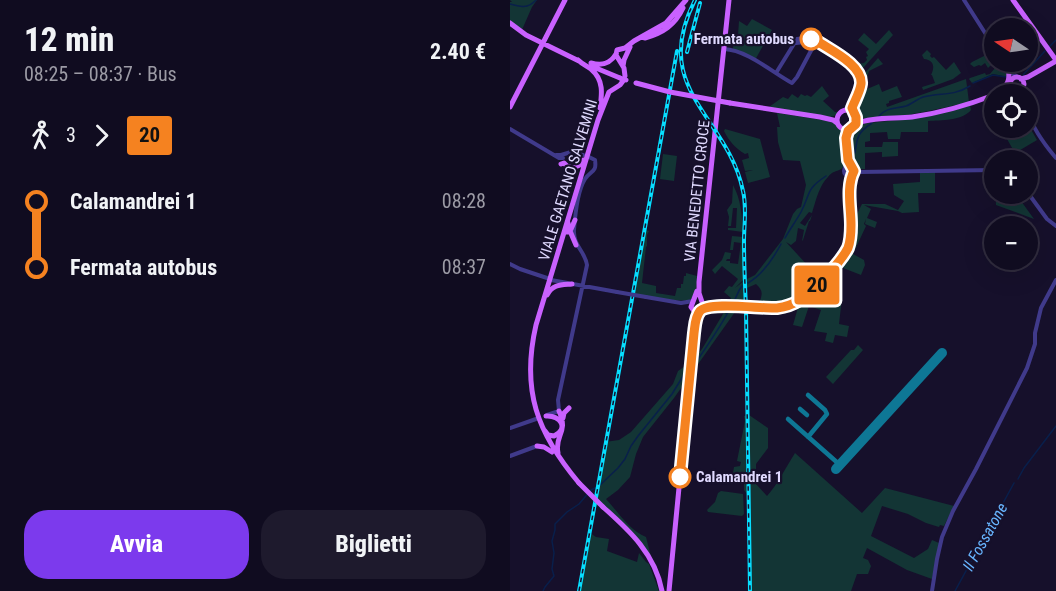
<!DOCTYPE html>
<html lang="it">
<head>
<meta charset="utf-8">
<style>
	:root { --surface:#100c20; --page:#1e1a2d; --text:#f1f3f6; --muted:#9c9ba5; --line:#302c3e; --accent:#7c3aed }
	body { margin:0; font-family:"Roboto Condensed",sans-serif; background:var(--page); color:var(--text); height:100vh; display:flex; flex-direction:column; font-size:22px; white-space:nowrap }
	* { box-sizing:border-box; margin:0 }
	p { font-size:20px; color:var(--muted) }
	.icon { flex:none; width:33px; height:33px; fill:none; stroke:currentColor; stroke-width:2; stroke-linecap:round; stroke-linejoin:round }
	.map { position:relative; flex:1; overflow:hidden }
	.sheet { display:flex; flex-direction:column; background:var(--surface); width:510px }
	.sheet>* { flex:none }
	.badge { padding:0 12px; border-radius:4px; font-size:21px; line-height:39px }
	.needle { width:39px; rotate:283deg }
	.fabs { position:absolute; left:474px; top:18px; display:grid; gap:12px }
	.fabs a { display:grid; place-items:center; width:54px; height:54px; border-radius:50%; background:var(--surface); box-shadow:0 6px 24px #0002,0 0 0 2px var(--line); font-size:30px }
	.map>.badge { position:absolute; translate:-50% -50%; box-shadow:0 0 0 3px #fff }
	.legs { display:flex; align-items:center; gap:9px; height:66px; padding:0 24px; font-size:20px }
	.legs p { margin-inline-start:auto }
	.head { display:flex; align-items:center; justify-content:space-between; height:102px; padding:0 24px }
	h1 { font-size:33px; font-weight:800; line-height:45px }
	.primary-button { display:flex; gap:12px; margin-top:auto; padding:12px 24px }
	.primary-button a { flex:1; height:69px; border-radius:24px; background:var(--accent); color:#fff; font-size:24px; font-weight:800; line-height:69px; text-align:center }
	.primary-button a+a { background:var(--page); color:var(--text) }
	ul { padding:0 24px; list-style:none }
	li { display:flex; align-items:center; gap:21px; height:66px; font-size:22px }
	li i { display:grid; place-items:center; width:9px; height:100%; margin:0 8px; background:currentColor }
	li i::after { content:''; width:15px; height:15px; margin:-8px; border:4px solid; border-radius:50%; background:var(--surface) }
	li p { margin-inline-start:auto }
	li:first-child i { background:linear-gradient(#0000 50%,currentColor 0) }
	li:last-child i { background:linear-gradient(currentColor 50%,#0000 0) }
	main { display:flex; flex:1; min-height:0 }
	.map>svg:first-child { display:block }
	.green { fill:#133535 }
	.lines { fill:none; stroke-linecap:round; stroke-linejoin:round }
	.stream { stroke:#091f4b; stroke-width:1.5 }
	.taxiway { stroke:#0e7795; stroke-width:4.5 }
	.runway { stroke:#0e7795; stroke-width:10 }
	.minor { stroke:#403a8b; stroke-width:4 }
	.major { stroke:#c961ff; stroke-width:5 }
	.rail-casing { stroke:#06deff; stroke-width:4 }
	.rail { stroke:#16102b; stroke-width:1.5; stroke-dasharray:4.5; stroke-linecap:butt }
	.minor-bridge { stroke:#403a8b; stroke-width:4 }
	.major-bridge { stroke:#c961ff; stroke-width:5 }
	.line-1-casing { stroke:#fff; stroke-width:14 }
	.line-1 { stroke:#f58220; stroke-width:9 }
	.stop-1-dot { fill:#fff; stroke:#f58220; stroke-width:3 }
	.labels { text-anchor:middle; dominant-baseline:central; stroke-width:4.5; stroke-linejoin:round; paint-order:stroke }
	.stop-label { font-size:15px; font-weight:bold; fill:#e0daff; stroke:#16102b; text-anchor:end }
	.street-label { font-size:15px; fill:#e0daff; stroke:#16102b }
	.water-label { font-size:16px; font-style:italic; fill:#68b5ff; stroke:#16102b }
</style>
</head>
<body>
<main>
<section class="sheet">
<div class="head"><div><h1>12 min</h1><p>08:25 – 08:37 · Bus</p></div><b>2.40 €</b></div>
<div class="legs"><svg class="icon" aria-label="walk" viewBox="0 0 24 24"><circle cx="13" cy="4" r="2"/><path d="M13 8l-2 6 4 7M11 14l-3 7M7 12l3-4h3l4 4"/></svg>3<svg class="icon" aria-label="forward" viewBox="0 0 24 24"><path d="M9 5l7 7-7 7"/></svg><b class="badge" style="background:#f58220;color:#111">20</b></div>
<ul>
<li><i style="color:#f58220"></i><b>Calamandrei 1</b><p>08:28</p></li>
<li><i style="color:#f58220"></i><b>Fermata autobus</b><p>08:37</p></li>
</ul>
<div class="primary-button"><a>Avvia</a><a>Biglietti</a></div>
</section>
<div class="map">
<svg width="546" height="591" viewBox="0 0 546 591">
	<rect width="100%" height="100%" fill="#16102b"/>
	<path class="green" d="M 0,0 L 27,0 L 22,7 L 11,32 L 0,23 L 0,2 L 2,2 Z
		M 242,19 L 262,30 L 245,60 L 223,49 L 224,35 L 228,35 L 229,21 L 237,26 Z
		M 379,30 L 383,35 L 353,68 L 349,67 L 335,57 L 335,55 L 337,52 L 343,61 L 347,64 L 354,63 L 357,60 L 356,57 L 358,56 L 356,52 L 359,49 L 348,40 L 354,33 L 366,44 Z
		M 417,50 L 421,54 L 420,56 L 422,58 L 424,57 L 436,70 L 444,62 L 451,73 L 443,79 L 413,90 L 412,87 L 425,83 L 422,75 L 421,75 C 425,67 424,60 414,59 L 412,55 Z
		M 484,51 L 484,62 L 493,62 L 497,68 L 498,77 L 483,74 L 462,83 L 459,79 L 460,78 L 475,73 L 476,75 L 480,74 L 485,68 L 481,65 L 478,68 L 475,63 L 471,66 L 469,65 L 464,67 L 460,64 L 462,62 Z
		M 368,58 L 373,64 L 359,71 L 355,85 L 357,89 L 369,84 L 372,92 L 387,86 L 392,97 L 379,101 L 379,103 L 376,104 L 377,107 L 456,79 L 459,102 C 442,106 362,125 349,117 C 347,116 345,112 343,110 L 355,73 Z
		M 312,86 L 319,96 L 313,101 L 325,112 L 329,112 L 324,116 L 320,117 L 259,107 L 273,97 L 278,99 L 282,94 L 288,98 L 291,94 L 295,96 L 297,95 L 301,97 Z
		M 460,105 L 461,110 C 452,121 431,120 418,121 L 418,132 L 391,132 L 390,139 L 378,139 L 377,132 L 360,133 L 360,141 L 355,142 L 355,147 L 372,147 L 373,142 L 388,142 L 388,156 L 372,157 L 372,152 L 355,153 L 355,169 L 346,169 C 337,159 336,147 338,134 L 348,124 L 389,120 Z
		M 267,113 L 325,122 L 335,134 L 337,162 C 330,174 325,168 318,177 C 309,186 306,200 302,213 L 299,212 L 290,223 L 295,226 L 302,215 L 300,221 L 299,221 L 293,240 L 292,241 L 294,230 L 288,228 L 286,241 L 281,245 L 276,242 L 311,280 L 327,263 L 340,241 L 340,203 L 343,203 L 344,220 L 352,204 L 375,204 L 388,210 L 394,201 L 384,195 L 383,184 L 410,182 L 410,172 L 425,172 L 425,193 L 408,193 L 409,212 L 392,213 L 388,211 L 354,205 L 361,209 L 357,218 L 367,222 L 365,228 L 355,224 L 356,219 L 354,224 L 356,226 L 343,254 L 354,260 L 355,265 L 351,275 L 328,266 L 316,279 L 321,287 L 332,298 L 329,324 L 339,326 L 337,337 L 325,335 L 323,343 L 315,341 L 317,333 L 304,331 L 311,310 L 299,306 L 292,327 L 283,325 L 289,304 L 270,308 L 252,308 L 254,302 L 250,301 C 253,292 252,290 246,284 L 237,288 L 237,279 L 245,275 L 273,239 L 283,214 L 287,209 L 291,207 L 296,185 L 290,161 L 273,160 L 268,142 L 267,127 L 270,127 Z
		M 518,126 L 519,126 L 527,140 L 505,153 L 497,139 Z
		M 215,129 L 250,139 L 260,177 L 238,183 L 235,172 L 243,170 L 235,171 L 232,160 L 239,158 L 238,153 L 235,154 C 225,148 219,141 214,131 Z
		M 153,154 L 167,156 L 164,181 L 150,179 Z
		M 223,185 C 231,199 232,216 233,232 L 218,230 L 218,228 L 226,228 L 227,208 L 223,208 L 221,226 L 218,226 L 219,217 L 217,210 L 222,203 Z
		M 492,195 L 507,194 L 512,200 L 511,201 L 524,219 L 486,205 L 486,196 Z
		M 135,230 L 139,231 L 137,235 L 137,246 L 136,247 L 132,283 L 146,286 L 146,293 L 165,296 L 167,288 L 171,288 L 171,284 L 173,284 L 174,276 L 176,276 L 176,273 L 187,276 C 187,283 186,295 181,299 C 175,304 133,295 123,294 Z
		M 222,236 L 233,237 L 234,279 L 225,288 L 234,281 L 234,310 L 225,312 L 164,398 L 133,437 L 126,454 L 120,477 L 108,490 L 96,499 C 108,512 120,531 136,537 L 141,557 L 93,507 L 84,505 L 95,442 L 109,440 L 121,432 L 163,384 L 168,371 L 181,362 L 192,349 L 213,314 L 221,298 L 214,292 L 219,286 L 222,287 L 228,279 L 212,266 L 205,274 L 202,270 L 212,260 L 215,252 L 221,253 L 220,259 L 217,259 L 216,261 L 220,261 L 220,263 L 228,264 L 231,243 L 224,242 L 223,250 L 220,250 Z
		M 348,345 L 353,350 L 323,384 L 316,377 L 341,350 L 344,350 Z
		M 239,415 L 258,428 L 258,448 L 246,464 L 246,484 L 257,496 C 268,484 276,467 285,453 L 352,513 L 375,488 L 444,506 L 434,526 L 430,525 L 429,527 L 416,523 L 398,514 L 372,506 L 361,536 L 404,558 L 418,549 L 422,540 L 429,543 L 422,579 L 397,570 L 357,548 L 353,558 L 358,560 L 361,566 L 358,574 L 347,574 L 341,591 L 241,591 Z
		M 234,416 L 236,416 L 237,494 L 234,490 L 234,480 L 222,479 L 224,467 L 230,466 L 231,462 L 227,461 L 235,421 Z
		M 211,491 L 233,494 L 234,514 L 232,516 L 198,512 L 197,510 L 205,502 L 208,493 Z
		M 80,533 L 86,537 L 99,539 L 97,551 L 127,562 L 129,553 L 136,562 L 139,564 L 149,591 L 69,591 Z"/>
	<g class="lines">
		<path class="stream" d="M 0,4 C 10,7 18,9 26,0
			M 539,47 L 546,40
			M 513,75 L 535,51
			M 463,83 L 483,75 L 496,77
			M 369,116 C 377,107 385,109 396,106 C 402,104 407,99 413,97 C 431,92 442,97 460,86
			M 345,153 C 347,137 348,132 362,123
			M 275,238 C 280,229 286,221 291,212 C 301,193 295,190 316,176
			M 238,283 C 252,275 263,259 271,244
			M 184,365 C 198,345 212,325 223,303 C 227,297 227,292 232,286
			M 508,479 L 514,468 L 546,426
			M 33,591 L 35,587 L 44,576 L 42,569 L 44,553 L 42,541 L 45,530 L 45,524 L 57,512 L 69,504 L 81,490 L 89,486 L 108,468 L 115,459 L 121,446 L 128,436 L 162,394 L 178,368
			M 445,591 L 504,483"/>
		<path class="taxiway" d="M 290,409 L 297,415
			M 278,419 L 330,465
			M 298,437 L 317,414 L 315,410 L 298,395"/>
		<path class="runway" d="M 326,469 L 432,353"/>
		<path class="minor" d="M 454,0 L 484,47
			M 286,43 C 302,39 324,57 338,65 C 350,76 347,84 342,97 C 340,103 339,106 335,110
			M 214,49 C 237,50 262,72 282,83 L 287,77 L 304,45
			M 494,62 L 503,74 L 509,78
			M 266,73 L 287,39 L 296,38 L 307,41 L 344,66 L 350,75 L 351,84 L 342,108 L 344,113
			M 513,88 L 513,94
			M 518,112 C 523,129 534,144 546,158
			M 0,129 L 49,158 L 53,158
			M 333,129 C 338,138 339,158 335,167
			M 46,155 L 51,155 L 61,152 L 73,155
			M334 171a5 5 0 1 1 10 0a5 5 0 1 1-10 0Z
			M 343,174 L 349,172 L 484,170
			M 518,193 L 537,219 L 546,226
			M 0,264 L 10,269 L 37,278
			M 41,280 L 107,292
			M 136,297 L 171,303 L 183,301
			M 192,302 L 202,306 L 213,307
			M 255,308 C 266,308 277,307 287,302 C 302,294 335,258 340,242 C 344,225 340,199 340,181 L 342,175
			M 37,415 L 49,411 L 48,400 L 77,265 C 75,251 63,246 64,230 C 65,216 68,190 75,179 C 81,170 87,173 85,160 L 79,157
			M 0,428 L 26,419
			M 0,456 L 27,446
			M 422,591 L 427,559 L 432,537 L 443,511 L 466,469 L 517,368 L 525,344 L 525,333 L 531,308 L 546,280"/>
		<path class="major" d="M 503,0 L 546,60
			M 0,23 L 16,35 L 69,61
			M 135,38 C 153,33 165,25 173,8
			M 68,60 C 72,64 77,66 81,69 C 94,80 92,94 90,108
			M 81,63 C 92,66 100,64 106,54
			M 81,66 L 110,78
			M 113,66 L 114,60 L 120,47
			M 115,76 L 114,68 L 106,55 L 107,50 L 115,48 L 124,41 L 156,23 L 176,0
			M500 84a7 7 0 1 1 14 0a7 7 0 1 1-14 0Z
			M 511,79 L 518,77 L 546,61
			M 491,91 C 499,84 500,78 498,67
			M 220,103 L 310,117 L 323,120 L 327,123
			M 0,107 L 55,0
			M327 120a10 10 0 1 1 20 0a10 10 0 1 1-20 0Z
			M 346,124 C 359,117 386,119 402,117 C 430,113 458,105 484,95
			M 51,164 L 54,163 L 57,166 L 63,168 L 72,164 L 73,160
			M 58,223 L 58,228 L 61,229 L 65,220
			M 56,232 L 60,231 L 66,245
			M 187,291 L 181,307 L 184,311 L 190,311
			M 37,295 C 43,284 51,285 62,284
			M 192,302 L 189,293 L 189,282 L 219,0
			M 53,418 L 54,413 L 59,408
			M 35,431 L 38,435 L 44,436 C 59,429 51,415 36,416
			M 27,446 L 34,447 L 42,452
			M 48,453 C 44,435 59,433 49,411
			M 69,483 C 27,433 11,390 26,325 L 88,120 L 99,92 L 110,85 L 113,81
			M 93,507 C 120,531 145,554 152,591
			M 159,591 L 184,333 L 186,318 L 191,310"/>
		<defs>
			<path id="rail" d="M 185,0 C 139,90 218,116 233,191 C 237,208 234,224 234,241 C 234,264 235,286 236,309 C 237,403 238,497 240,591
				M 177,52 L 190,3
				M 69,591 L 167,51"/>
		</defs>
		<use href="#rail" class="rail-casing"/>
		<use href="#rail" class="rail"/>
		<path class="minor-bridge" d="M 107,292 L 136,297
			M 213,307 L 255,308"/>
		<path class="major-bridge" d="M 110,78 L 116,80
			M 126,83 L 160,92 L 220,103
			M 69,483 L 93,507"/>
	</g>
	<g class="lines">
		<defs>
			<path id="line-1" d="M 170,477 L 184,333 C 185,326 185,317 190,311 C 200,301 251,309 267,308 C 274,307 282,305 288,301 C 302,293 331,262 338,248 C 341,240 341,233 341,225 C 341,207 336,187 344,171 L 338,160 L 336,138 L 338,131 L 346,124 L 346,117 L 342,108 C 345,100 350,92 351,84 C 353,65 320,50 307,41 L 301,39"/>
		</defs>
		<use href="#line-1" class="line-1-casing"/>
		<use href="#line-1" class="line-1"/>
	</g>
	<g class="stop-1-dot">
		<circle cx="301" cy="39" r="10"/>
		<circle cx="170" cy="477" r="10"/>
	</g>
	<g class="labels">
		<g class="stop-label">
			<text x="284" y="39">Fermata autobus</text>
			<text x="186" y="477" text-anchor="start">Calamandrei 1</text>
		</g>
		<g class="street-label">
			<text transform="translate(58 180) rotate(-73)">VIALE GAETANO SALVEMINI</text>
			<text transform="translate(187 191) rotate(-84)">VIA BENEDETTO CROCE</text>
		</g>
		<g class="water-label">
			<text transform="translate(475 537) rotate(-61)">Il Fossatone</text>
		</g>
	</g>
</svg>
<div class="fabs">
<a><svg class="needle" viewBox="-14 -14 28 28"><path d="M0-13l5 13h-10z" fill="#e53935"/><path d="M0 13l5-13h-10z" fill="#9c9ba5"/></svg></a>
<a><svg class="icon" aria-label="locate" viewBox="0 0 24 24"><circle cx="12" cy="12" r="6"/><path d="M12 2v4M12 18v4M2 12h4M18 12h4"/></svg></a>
<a>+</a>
<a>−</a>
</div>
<b class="badge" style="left:307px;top:285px;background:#f58220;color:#111">20</b>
</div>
</main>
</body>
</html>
